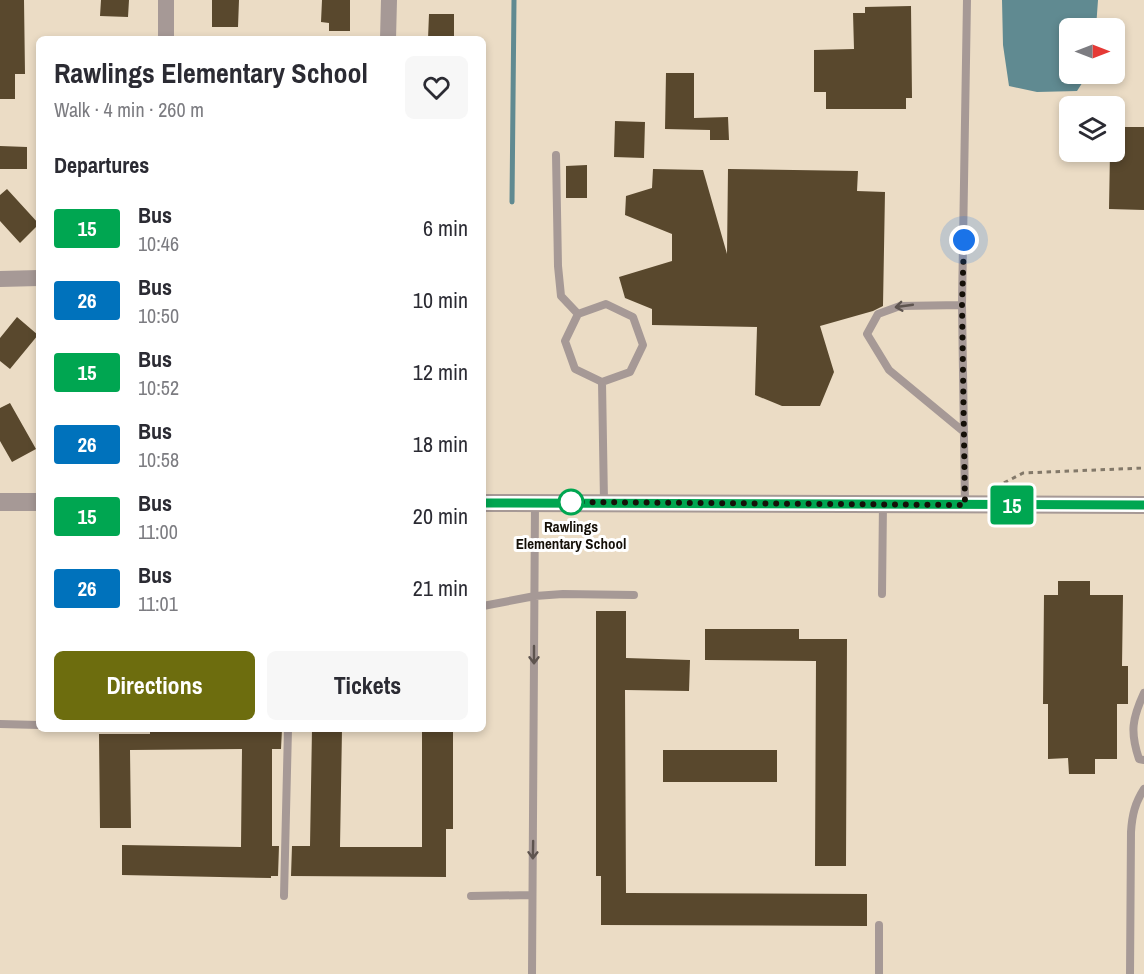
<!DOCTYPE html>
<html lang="en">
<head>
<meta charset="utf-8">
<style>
	:root { --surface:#fff; --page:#f7f7f7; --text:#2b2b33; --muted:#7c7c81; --accent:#6d6d0e }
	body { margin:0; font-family:"Archivo Narrow",sans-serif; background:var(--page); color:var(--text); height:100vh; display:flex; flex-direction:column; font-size:22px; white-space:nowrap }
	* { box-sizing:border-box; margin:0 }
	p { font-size:20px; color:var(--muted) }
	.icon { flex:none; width:33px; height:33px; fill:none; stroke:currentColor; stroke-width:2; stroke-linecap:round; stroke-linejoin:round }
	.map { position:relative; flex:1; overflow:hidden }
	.sheet { position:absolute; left:36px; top:36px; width:450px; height:696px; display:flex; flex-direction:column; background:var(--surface); border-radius:9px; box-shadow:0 3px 9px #0003 }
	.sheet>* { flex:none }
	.badge { padding:0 12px; border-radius:4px; font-size:21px; line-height:39px }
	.needle { width:39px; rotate:90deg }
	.controls { position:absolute; left:1059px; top:18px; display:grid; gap:12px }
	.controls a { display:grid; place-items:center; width:66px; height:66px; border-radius:9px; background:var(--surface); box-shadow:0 3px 9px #0003; font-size:30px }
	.you { position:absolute; width:30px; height:30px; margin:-15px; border:4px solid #fff; border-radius:50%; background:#1a73e8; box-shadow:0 0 0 9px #1a73e833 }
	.map>.badge { position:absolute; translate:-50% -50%; box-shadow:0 0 0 3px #fff }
	h2 { padding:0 18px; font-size:22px; line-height:54px }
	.round { display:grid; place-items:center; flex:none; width:63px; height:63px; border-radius:9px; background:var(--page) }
	.headline { display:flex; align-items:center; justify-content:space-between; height:102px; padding:0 18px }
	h1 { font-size:28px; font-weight:700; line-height:45px }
	.button { display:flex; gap:12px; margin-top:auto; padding:12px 18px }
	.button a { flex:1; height:69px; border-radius:9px; background:var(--accent); color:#fff; font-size:24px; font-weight:700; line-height:69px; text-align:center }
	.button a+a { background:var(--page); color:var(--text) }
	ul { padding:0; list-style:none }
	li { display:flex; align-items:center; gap:18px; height:72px; padding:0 18px }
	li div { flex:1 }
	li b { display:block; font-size:22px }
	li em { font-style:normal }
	li .badge { min-width:66px; font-weight:700; text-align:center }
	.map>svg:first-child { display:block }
	.water { fill:#608a91 }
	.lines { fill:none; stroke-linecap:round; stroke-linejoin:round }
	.stream { stroke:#608a91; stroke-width:5 }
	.building { fill:#59482d }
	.path { stroke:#83796a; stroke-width:3; stroke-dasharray:4.5 4.5; stroke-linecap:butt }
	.service { stroke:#a69996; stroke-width:8 }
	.minor { stroke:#a69996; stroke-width:16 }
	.tertiary { stroke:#a69996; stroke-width:18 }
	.oneway { stroke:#5e544f }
	.line-casing { stroke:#fff; stroke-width:14 }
	.line { stroke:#00a651; stroke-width:9 }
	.walk { stroke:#151008; stroke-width:6; stroke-dasharray:0 10.8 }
	.stop-dot { fill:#fff; stroke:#00a651; stroke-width:3 }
	.labels { text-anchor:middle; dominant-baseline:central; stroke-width:6; stroke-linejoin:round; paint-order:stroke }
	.stop-label { font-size:15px; font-weight:bold; fill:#151008; stroke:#fff }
</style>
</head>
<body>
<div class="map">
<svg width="1144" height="974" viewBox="0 0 1144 974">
	<rect width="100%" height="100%" fill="#ebdcc5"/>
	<path class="water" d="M 1002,0 L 1098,0 L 1096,28 L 1070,28 L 1070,74 L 1088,74 L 1077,91 L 1037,92 L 1009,86 L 1003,45 Z"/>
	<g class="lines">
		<path class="stream" d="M 512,202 L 514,0"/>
	</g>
	<path class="building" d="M 0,0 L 24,0 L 25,74 L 15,74 L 15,99 L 0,99 Z
		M 101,0 L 129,0 L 128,17 L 100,16 Z
		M 212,0 L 239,0 L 238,27 L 212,27 Z
		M 322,0 L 350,0 L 350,31 L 329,31 L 329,23 L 321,22 Z
		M 911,6 L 912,98 L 906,98 L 906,109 L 826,109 L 826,92 L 814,92 L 814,50 L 854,49 L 853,13 L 865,13 L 865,7 Z
		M 429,14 L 454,14 L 454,39 L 428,39 Z
		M 666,73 L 694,73 L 694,118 L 728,117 L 729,140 L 710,140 L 710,130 L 665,129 Z
		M 615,121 L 645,122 L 644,158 L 614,157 Z
		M 1114,127 L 1144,127 L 1144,210 L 1109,209 L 1110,152 L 1114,152 Z
		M 0,146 L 27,147 L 27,169 L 0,169 Z
		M 587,165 L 587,198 L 566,198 L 566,166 Z
		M 653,169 L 703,170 L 727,254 L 728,169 L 858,171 L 857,191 L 885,192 L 883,306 L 873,311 L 820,326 L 834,372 L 820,406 L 782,406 L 755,395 L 757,327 L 652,325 L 652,309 L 625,298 L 619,277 L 672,261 L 672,234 L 625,215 L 626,196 L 652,188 Z
		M 7,189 L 39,224 L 20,243 L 0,221 L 0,195 Z
		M 17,317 L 38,335 L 10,369 L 0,361 L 0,338 Z
		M 10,403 L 36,449 L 12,462 L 0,441 L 0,408 Z
		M 1058,581 L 1090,581 L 1090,595 L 1123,595 L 1122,666 L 1128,666 L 1128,704 L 1117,704 L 1117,759 L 1095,759 L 1095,774 L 1069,774 L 1068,758 L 1048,759 L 1048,704 L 1043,704 L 1044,595 L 1058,595 Z
		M 596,611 L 626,611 L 626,658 L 690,660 L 689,691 L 625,690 L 626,893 L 867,894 L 867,926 L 601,925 L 601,876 L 596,876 Z
		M 705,629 L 799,629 L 799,639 L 847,639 L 846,866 L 815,866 L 816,661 L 705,660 Z
		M 150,729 L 282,729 L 281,749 L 272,749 L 272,846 L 279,846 L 278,876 L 271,876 L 271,878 L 122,875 L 122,845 L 241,847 L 242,749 L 130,750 L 131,828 L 100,828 L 99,734 L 150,734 Z
		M 312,729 L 342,729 L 340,847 L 422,847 L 422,729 L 453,729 L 453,829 L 446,829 L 446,877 L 291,876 L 292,846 L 310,846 Z
		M 663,750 L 777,750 L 777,782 L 663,782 Z"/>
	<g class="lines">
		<path class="path" d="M 996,487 L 1023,473 L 1144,468"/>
		<path class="service" d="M 556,155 L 558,266 L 561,296 L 578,314
			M 606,304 L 633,317 L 643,345 L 630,372 L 602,382 L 575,369 L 565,341 L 578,314 Z
			M 962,305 L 900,306 L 878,314 L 867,334 L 889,370 L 964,432
			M 602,382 L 604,502
			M 965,505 L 962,305 L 967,0
			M 882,594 L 883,503
			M 483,606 L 535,596 L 563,594 L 634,595
			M 1144,693 C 1132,719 1130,732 1139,759 L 1144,760
			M 0,724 L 39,725
			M 284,896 L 288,729
			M 471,896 L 532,895
			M 532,974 L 535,503
			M 879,974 L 879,925
			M 1130,974 L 1131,832 C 1132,815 1135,803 1144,789"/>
		<path class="minor" d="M 166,39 L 166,0
			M 388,39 L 389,0
			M 0,279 L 39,278"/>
		<path class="tertiary" d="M 0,502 L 39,502
			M 483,503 L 1144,505"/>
	</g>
	<defs><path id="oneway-shaft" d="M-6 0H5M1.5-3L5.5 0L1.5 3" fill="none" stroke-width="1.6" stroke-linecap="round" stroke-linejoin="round" transform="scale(1.5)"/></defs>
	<g class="oneway">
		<use href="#oneway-shaft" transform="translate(904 306) rotate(172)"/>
		<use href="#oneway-shaft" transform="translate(534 655) rotate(90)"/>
		<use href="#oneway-shaft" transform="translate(533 850) rotate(91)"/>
	</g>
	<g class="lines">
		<defs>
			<path id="line" d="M 483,503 L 1144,505"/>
		</defs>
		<use href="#line" class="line-casing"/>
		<use href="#line" class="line"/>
		<path class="walk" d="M 571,502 L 965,505 L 962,305 L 964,240"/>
	</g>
	<circle class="stop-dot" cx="571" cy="502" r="12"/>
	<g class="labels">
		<g class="stop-label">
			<text x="571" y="526">Rawlings<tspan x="571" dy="17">Elementary School</tspan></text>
		</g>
	</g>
</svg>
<div class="controls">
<a><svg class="needle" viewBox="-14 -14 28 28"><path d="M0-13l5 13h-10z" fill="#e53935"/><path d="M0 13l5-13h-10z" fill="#7c7c81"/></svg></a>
<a><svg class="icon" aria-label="layers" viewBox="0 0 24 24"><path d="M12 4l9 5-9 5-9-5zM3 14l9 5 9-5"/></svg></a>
</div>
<div class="you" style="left:964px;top:240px"></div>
<b class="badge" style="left:1012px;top:505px;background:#00a651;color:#fff">15</b>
<section class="sheet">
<div class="headline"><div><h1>Rawlings Elementary School</h1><p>Walk · 4 min · 260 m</p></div><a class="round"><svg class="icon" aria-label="heart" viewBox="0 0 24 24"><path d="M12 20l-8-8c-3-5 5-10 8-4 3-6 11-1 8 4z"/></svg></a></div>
<h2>Departures</h2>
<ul>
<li><span class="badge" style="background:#00a651;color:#fff">15</span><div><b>Bus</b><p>10:46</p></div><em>6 min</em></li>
<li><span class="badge" style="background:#0072bc;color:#fff">26</span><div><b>Bus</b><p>10:50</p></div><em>10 min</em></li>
<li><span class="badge" style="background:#00a651;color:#fff">15</span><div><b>Bus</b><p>10:52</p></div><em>12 min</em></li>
<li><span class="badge" style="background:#0072bc;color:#fff">26</span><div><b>Bus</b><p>10:58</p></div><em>18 min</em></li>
<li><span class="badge" style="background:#00a651;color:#fff">15</span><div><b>Bus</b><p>11:00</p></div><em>20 min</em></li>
<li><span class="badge" style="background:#0072bc;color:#fff">26</span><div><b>Bus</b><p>11:01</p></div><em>21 min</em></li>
</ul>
<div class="button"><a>Directions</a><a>Tickets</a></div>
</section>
</div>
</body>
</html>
